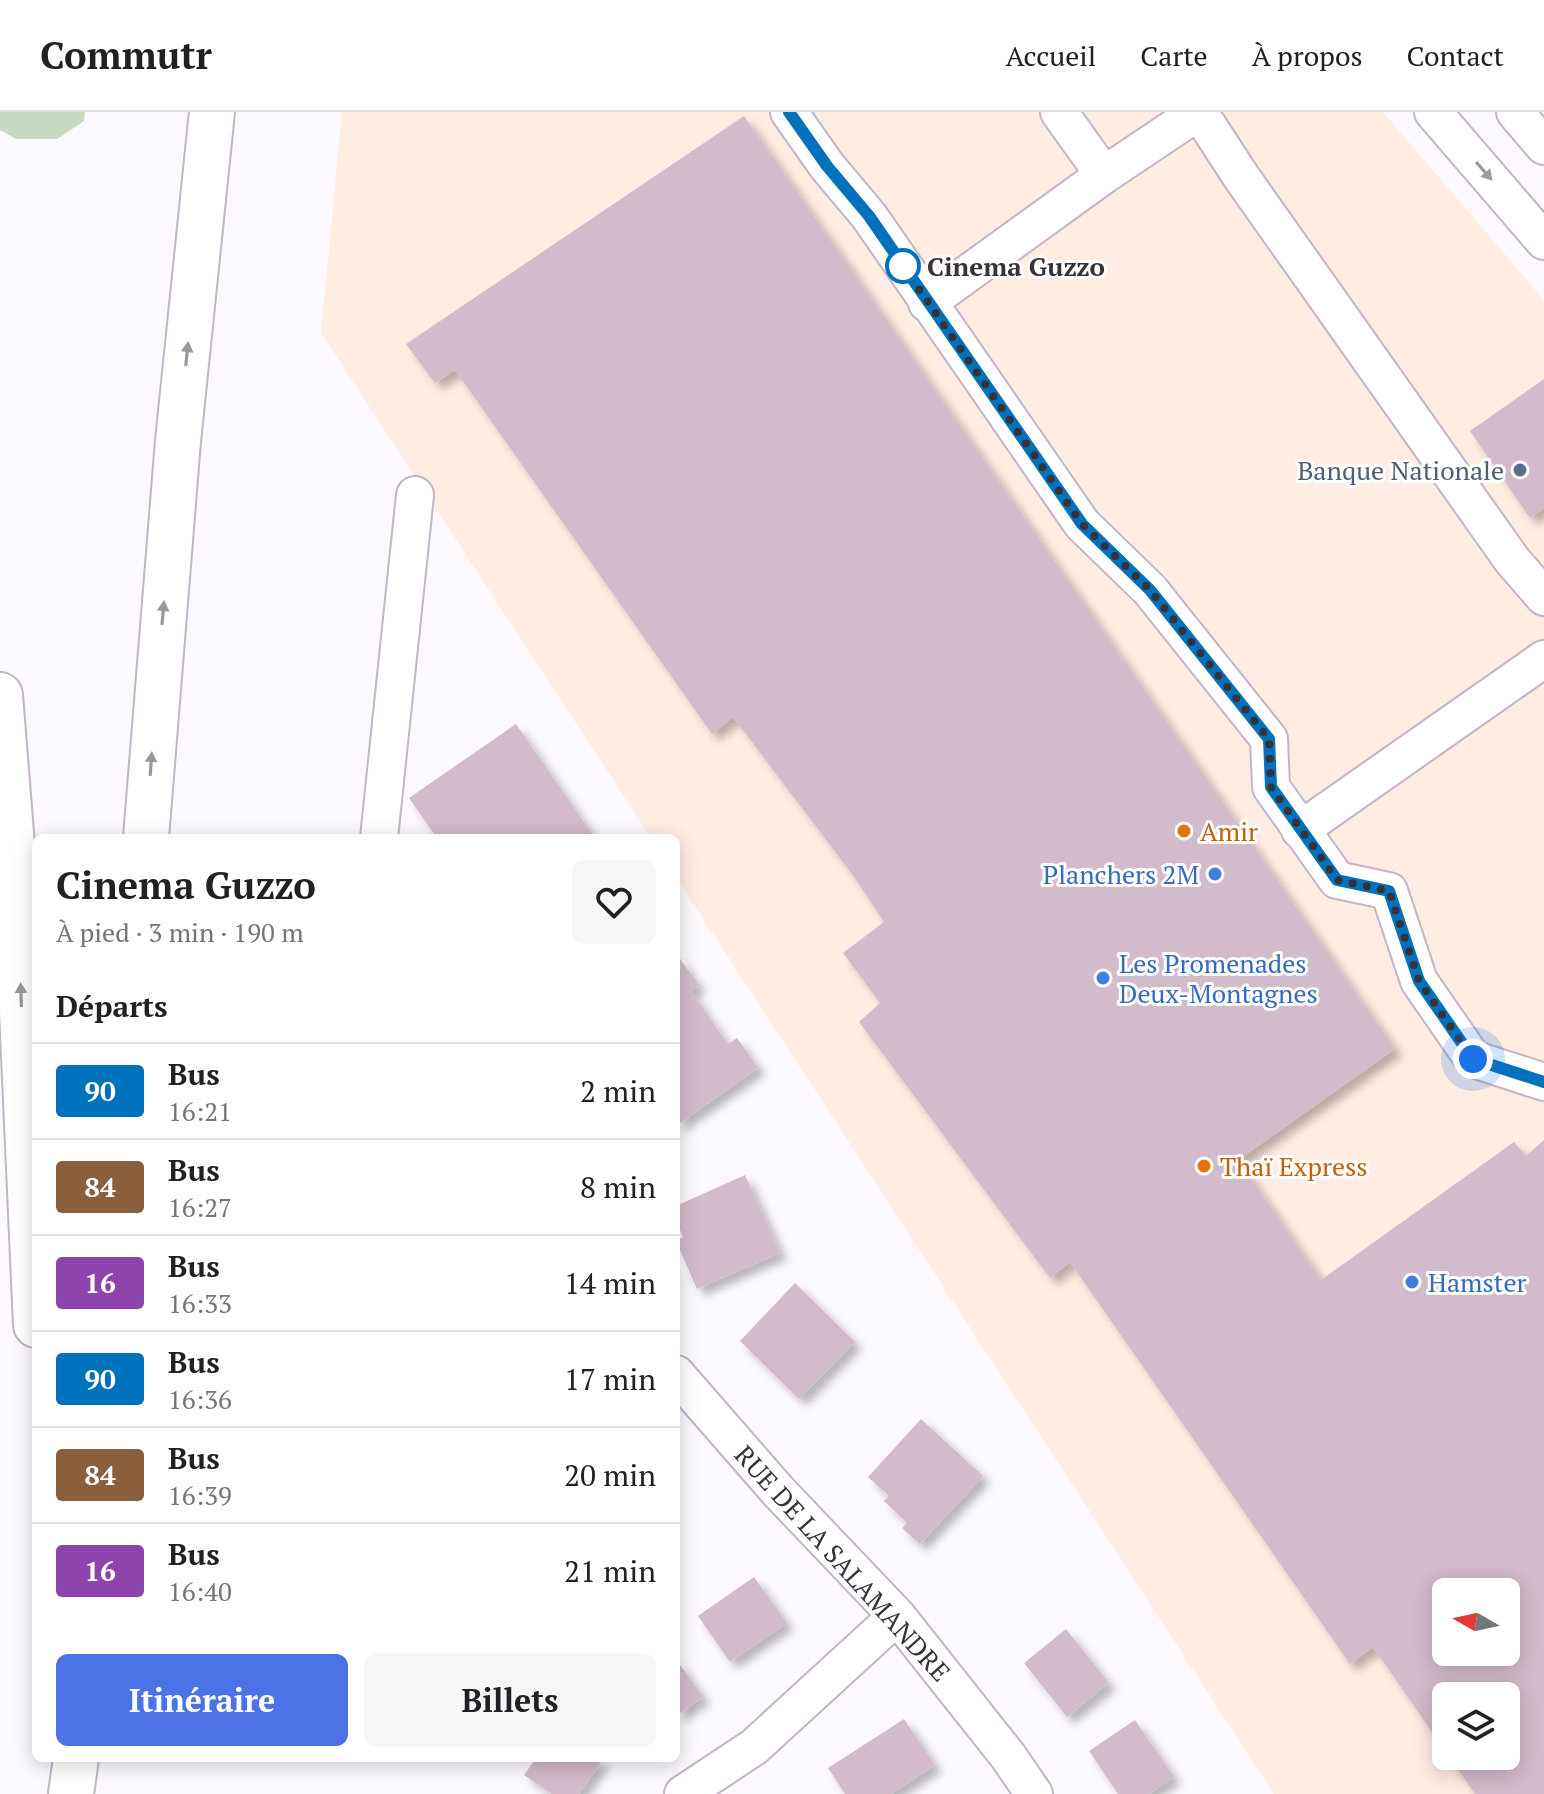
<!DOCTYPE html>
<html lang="fr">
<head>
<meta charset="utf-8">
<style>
	:root { --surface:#fff; --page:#f6f6f6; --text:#202124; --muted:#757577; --line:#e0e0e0; --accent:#4b73e6 }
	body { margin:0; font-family:"PT Serif",serif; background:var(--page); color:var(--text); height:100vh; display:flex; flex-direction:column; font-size:30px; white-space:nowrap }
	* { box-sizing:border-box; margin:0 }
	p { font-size:26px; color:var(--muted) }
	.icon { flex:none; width:44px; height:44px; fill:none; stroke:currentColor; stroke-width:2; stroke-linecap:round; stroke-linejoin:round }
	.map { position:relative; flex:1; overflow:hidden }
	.panel { position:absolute; left:32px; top:722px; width:648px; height:928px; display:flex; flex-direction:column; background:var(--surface); border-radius:12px; box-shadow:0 4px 20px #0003 }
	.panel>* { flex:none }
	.badge { padding:0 16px; border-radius:6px; font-size:28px; line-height:52px }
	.needle { width:52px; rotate:279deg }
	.tools { position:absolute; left:1432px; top:1466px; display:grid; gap:16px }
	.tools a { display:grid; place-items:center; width:88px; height:88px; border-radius:12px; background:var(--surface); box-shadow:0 4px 20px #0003; font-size:40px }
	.you { position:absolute; width:40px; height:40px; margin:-20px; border:6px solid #fff; border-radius:50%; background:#1a73e8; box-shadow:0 0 0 12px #1a73e833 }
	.map>.badge { position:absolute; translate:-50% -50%; box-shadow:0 0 0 4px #fff }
	h2 { padding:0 24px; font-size:30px; line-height:72px }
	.round { display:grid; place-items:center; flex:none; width:84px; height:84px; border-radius:12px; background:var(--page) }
	.head { display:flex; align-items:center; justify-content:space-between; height:136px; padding:0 24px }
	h1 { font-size:38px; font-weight:600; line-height:60px }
	.primary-button { display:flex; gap:16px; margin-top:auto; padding:16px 24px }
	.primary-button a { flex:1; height:92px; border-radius:12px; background:var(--accent); color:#fff; font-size:32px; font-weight:600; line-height:92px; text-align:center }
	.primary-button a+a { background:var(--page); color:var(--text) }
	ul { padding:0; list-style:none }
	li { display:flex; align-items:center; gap:24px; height:96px; padding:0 24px; border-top:2px solid var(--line) }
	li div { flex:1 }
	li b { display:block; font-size:30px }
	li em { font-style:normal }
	li .badge { min-width:88px; font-weight:700; text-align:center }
	header { display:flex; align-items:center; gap:48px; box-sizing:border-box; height:112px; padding:0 40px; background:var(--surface); border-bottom:2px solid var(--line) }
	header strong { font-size:38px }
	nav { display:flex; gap:44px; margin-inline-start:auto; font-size:28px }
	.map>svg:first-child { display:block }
	.commercial { fill:#ffece3; fill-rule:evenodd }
	.green { fill:#c7d9c1 }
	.building { fill:#d2bbca; fill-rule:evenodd; filter:url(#shadow) }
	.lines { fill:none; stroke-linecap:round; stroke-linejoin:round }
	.minor-casing { stroke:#c3b4c8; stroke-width:40 }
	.highway-casing { stroke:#c3b4c8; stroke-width:48 }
	.minor { stroke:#fff; stroke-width:36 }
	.highway { stroke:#fff; stroke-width:44 }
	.oneway { fill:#9b989c }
	.line-casing { stroke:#fff; stroke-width:18 }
	.line { stroke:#0072bc; stroke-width:12 }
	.walk { stroke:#373139; stroke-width:8; stroke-dasharray:0 14.4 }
	.stop-dot { fill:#fff; stroke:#0072bc; stroke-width:4 }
	.service-dot { fill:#5c6f8a; stroke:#fff; stroke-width:3 }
	.food-dot { fill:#e8710a; stroke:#fff; stroke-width:3 }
	.shop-dot { fill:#3f7fe0; stroke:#fff; stroke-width:3 }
	.labels { text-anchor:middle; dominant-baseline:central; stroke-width:6; stroke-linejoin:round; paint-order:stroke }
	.stop-label { font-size:26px; font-weight:bold; fill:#373139; stroke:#fff; text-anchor:start }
	.service-label { font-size:26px; fill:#4e5e75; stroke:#fff; text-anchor:end }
	.food-label { font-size:26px; fill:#c56008; stroke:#fff; text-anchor:start }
	.shop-label { font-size:26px; fill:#366cbe; stroke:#fff; text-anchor:start }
	.street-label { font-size:26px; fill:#373139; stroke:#fff }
</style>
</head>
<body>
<header>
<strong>Commutr</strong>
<nav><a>Accueil</a><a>Carte</a><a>À propos</a><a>Contact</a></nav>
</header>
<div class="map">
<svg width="1544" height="1682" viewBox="0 0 1544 1682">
	<defs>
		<filter id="shadow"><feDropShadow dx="7" dy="7" stdDeviation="4" flood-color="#0004"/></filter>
	</defs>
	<rect width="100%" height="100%" fill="#fcf9fe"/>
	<path class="commercial" d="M 342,0 L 1383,0 L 1544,188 L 1544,1682 L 1274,1682 L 676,765 L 676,726 L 651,726 L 321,221 ZM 1446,1480 L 1506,1480 L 1506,1540 L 1446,1540 ZM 1446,1584 L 1506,1584 L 1506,1644 L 1446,1644 Z"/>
	<path class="green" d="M 0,0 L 85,0 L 84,9 L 57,27 L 16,27 L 0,18 Z"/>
	<path class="building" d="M 744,4 L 1395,937 L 1238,1048 L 1321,1168 L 1514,1030 L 1526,1044 L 1544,1028 L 1544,1682 L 1475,1682 L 1449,1644 L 1506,1644 L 1506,1584 L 1446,1584 L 1446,1640 L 1373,1535 L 1350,1552 L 1070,1150 L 1050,1166 L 859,910 L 880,891 L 843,841 L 884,810 L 855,766 L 733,605 L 712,622 L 455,258 L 435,271 L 406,232 ZM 1446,1480 L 1506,1480 L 1506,1540 L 1446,1540 Z
		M 1544,267 L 1544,396 L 1530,406 L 1470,319 Z
		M 516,612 L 595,726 L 437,726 L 409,686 Z
		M 678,844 L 699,873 L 691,879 L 728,932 L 737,926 L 758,956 L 676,1014 Z
		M 745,1063 L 780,1141 L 697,1177 L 676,1129 L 683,1125 L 676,1109 L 676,1094 Z
		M 795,1171 L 855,1230 L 799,1287 L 740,1229 Z
		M 921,1307 L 983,1364 L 920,1432 L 902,1416 L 907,1411 L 884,1389 L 889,1384 L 868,1365 Z
		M 754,1465 L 787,1511 L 730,1550 L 698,1504 Z
		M 1066,1517 L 1109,1571 L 1067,1605 L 1024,1551 Z
		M 676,1547 L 703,1585 L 676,1604 Z
		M 904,1607 L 935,1653 L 891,1682 L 845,1682 L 828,1656 Z
		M 1135,1608 L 1174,1665 L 1149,1682 L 1118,1682 L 1089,1639 Z
		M 536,1646 L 604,1646 L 579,1682 L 552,1682 L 524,1663 Z"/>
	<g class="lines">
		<defs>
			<path id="minor" d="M 789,0 L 827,54 L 869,104 L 1082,412 L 1150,478 L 1269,627 L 1271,675 L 1337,768 L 1389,779 L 1419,869 L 1473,947 L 1544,970
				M 1059,0 L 1104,63
				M 1199,0 L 1242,66 L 1512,448 L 1544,485
				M 1433,0 L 1544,129
				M 1515,0 L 1544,34
				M 927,191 L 1104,63 L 1198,0
				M 1300,718 L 1544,547
				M 379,726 L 415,383
				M 676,1262 L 778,1379 L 897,1504 L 1008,1644 L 1034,1682
				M 683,1682 L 754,1635 L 897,1504"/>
			<path id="highway" d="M 0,583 L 18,809 L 36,1213
				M 146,726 L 178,329 L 212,0
				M 71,1682 L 76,1646"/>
		</defs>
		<use href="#minor" class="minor-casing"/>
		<use href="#highway" class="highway-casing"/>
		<use href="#minor" class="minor"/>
		<use href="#highway" class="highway"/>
	</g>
	<defs><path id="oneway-solid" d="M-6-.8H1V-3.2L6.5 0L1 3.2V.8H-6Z" transform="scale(2)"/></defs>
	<g class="oneway">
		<use href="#oneway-solid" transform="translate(1484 59) rotate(49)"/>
		<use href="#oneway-solid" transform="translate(187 242) rotate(-84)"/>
		<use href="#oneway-solid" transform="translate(163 501) rotate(-85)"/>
		<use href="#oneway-solid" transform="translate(151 652) rotate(-86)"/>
		<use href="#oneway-solid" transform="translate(21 883) rotate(-92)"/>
	</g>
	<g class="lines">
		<defs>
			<path id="line" d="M 789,0 L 827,54 L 869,104 L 1082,412 L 1150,478 L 1269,627 L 1271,675 L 1337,768 L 1389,779 L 1419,869 L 1473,947 L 1544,970"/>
		</defs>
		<use href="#line" class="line-casing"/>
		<use href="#line" class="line"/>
		<path class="walk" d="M 903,154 L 1082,412 L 1150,478 L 1269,627 L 1271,675 L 1337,768 L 1389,779 L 1419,869 L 1473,947"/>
	</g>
	<circle class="stop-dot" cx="903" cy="154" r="16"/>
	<circle class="service-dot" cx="1520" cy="358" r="8"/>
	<g class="food-dot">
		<circle cx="1184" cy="719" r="8"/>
		<circle cx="1204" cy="1054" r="8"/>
	</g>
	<g class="shop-dot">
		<circle cx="1215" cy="762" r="8"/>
		<circle cx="1103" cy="866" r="8"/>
		<circle cx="1412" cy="1170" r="8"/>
	</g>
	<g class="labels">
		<g class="stop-label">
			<text x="927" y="154">Cinema Guzzo</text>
		</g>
		<g class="service-label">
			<text x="1504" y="358">Banque Nationale</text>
		</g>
		<g class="food-label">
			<text x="1200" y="719">Amir</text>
			<text x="1220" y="1054">Thaï Express</text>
		</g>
		<g class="shop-label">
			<text x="1199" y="762" text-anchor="end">Planchers 2M</text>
			<text x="1119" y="851">Les Promenades<tspan x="1119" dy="30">Deux-Montagnes</tspan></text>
			<text x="1428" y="1170">Hamster</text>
		</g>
		<g class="street-label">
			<text transform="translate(843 1451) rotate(48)">RUE DE LA SALAMANDRE</text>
		</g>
	</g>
</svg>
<div class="tools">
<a><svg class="needle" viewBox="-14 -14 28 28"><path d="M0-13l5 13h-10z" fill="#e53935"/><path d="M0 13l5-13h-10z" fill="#757577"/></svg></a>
<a><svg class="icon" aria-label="layers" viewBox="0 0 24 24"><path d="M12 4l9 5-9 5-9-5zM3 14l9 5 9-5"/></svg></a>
</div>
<div class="you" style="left:1473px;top:947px"></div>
<section class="panel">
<div class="head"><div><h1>Cinema Guzzo</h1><p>À pied · 3 min · 190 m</p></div><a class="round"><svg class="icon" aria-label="heart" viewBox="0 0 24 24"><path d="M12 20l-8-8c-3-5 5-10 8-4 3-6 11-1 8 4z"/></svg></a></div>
<h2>Départs</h2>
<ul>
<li><span class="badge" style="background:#0072bc;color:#fff">90</span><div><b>Bus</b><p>16:21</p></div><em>2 min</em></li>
<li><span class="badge" style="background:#8b5e3c;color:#fff">84</span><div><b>Bus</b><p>16:27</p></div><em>8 min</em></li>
<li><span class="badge" style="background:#8e44ad;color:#fff">16</span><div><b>Bus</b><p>16:33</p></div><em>14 min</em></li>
<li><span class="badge" style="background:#0072bc;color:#fff">90</span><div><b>Bus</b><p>16:36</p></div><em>17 min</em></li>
<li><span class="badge" style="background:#8b5e3c;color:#fff">84</span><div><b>Bus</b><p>16:39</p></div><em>20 min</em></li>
<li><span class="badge" style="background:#8e44ad;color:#fff">16</span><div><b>Bus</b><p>16:40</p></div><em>21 min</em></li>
</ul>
<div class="primary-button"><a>Itinéraire</a><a>Billets</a></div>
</section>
</div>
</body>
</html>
